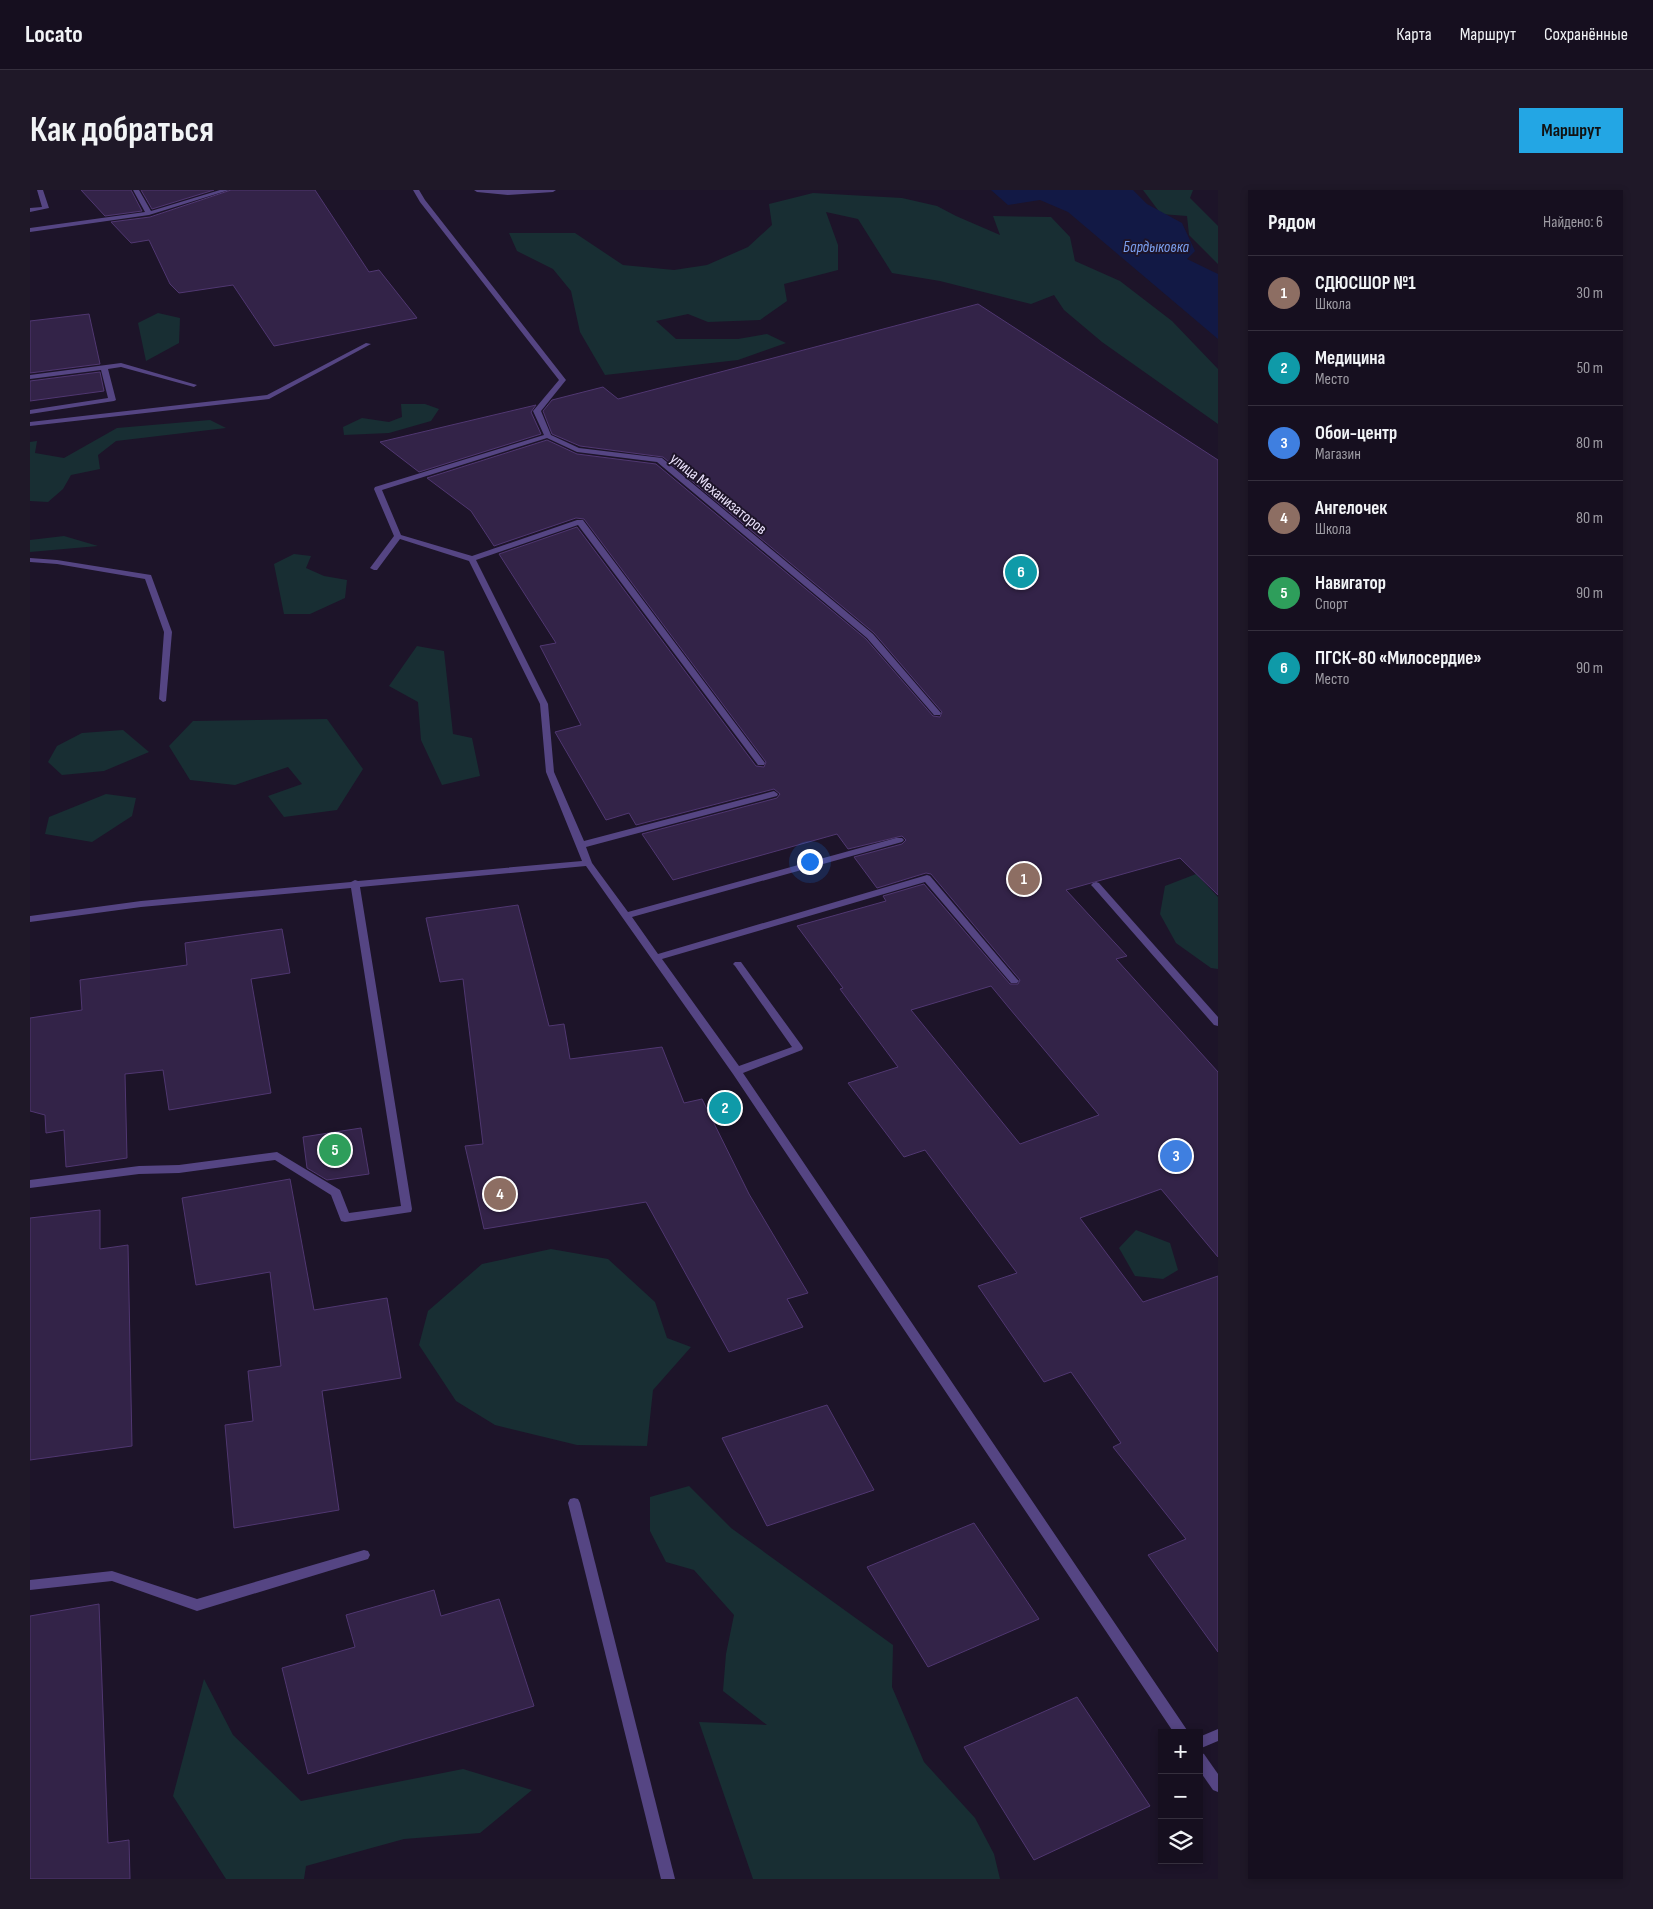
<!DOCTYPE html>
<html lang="ru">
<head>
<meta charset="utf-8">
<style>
	body { margin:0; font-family:"Sofia Sans Condensed",sans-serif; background:#1f1828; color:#f1f3f6 }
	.controls { position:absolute; right:15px; bottom:15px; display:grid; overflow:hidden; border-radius:0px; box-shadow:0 2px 8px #0003 }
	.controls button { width:45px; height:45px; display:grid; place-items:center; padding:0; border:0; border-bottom:1px solid #352f3d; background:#160f1f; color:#f1f3f6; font:25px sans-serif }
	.you { position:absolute; left:779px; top:671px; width:18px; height:18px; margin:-12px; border:4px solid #fff; border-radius:50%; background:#1a73e8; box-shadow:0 0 0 8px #1a73e833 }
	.badge { display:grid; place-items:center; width:32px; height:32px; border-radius:50%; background:#23a6e4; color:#fff; font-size:16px; font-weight:700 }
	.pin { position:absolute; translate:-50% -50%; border:2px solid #fff; box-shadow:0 1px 5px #0006 }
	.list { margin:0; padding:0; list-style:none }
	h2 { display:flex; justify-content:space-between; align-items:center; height:65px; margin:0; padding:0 20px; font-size:21px }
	h2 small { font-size:16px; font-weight:400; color:#9e9ca4 }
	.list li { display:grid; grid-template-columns:32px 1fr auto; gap:15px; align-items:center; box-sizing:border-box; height:75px; padding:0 20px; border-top:1px solid #352f3d }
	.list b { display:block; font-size:19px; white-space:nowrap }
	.list p { margin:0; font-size:16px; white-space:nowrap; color:#9e9ca4 }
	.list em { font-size:16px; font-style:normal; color:#9e9ca4 }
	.icon { flex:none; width:28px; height:28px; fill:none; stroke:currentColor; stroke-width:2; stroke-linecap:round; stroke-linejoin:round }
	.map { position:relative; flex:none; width:1188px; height:1689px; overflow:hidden; border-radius:0px }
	header { display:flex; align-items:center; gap:30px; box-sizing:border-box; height:70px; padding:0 25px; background:#160f1f; border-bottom:1px solid #352f3d }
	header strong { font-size:24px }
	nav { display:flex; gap:28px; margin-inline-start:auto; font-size:18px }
	.intro { display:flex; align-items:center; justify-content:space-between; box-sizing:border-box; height:120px; padding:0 30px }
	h1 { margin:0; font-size:35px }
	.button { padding:12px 22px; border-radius:0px; background:#23a6e4; color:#111; font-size:18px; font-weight:700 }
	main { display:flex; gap:30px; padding:0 30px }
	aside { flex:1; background:#160f1f; border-radius:0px; box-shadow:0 2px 8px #0003 }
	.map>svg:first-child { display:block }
</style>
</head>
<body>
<header>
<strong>Locato</strong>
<nav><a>Карта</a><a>Маршрут</a><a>Сохранённые</a></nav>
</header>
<div class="intro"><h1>Как добраться</h1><a class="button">Маршрут</a></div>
<main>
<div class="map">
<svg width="1188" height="1689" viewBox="0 0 1188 1689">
	<rect width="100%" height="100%" fill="#1d1429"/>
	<!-- green -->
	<g fill="#182e33">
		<path d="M 1113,0 L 1163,0 L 1160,8 L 1188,36 L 1188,74 L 1159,45 L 1157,26 L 1131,24 Z"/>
		<path d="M 783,3 L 872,8 L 907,16 L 926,26 L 970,45 L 963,26 L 1021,27 L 1040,47 L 1045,71 L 1090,91 L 1142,131 L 1188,179 L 1188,234 L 1072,152 L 1034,120 L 1024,105 L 1001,114 L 910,91 L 862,83 L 828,29 L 796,22 L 808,55 L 808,80 L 754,94 L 757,111 L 730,130 L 678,132 L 658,124 L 626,131 L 646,149 L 708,149 L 737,144 L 756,153 L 708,170 L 575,185 L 550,142 L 541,101 L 523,79 L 487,61 L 479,43 L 545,43 L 593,75 L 644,80 L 677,75 L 718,57 L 742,35 L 739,14 Z"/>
		<path d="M 128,123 L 150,128 L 149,153 L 116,171 L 108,133 Z"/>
		<path d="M 371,214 L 395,214 L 409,219 L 401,231 L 359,243 L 314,245 L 313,237 L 332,228 L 359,232 L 372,227 Z"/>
		<path d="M 180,230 L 196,238 L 86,251 L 68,265 L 70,279 L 41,285 L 33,299 L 18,312 L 0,311 L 0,252 L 7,251 L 5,263 L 34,268 L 87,238 Z"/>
		<path d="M 34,346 L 68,356 L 0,362 L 0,350 Z"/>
		<path d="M 264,364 L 281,366 L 276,378 L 294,386 L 317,390 L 315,408 L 280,424 L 254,424 L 244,374 Z"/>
		<path d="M 387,456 L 414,461 L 423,544 L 442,548 L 450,586 L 412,595 L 391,550 L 388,512 L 359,496 Z"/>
		<path d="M 297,529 L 333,579 L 307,620 L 254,627 L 238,606 L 272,594 L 258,577 L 205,595 L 160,590 L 139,556 L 163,531 Z"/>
		<path d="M 93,540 L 119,562 L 74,581 L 32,585 L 18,572 L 27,556 L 52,543 Z"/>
		<path d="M 76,604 L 106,608 L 102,626 L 62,652 L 15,644 L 19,627 Z"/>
		<path d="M 1166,684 L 1188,707 L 1188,779 L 1181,778 L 1146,753 L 1130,724 L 1135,696 Z"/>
		<path d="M 1106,1040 L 1140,1053 L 1148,1080 L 1133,1089 L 1105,1086 L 1089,1058 Z"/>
		<path d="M 521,1059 L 578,1069 L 625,1112 L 637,1148 L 661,1157 L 623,1200 L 617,1256 L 547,1255 L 465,1235 L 426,1211 L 389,1155 L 398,1121 L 452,1074 Z"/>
		<path d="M 659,1296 L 701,1338 L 863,1455 L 862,1497 L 894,1572 L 945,1628 L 964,1664 L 970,1689 L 723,1689 L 669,1532 L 737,1535 L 693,1501 L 696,1464 L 704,1425 L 664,1380 L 636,1372 L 620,1341 L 620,1307 Z"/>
		<path d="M 174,1489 L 203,1545 L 271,1611 L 433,1579 L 502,1600 L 450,1643 L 374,1649 L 276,1676 L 274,1689 L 196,1689 L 143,1606 Z"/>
	</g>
	<!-- water -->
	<path fill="#121945" d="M 961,0 L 1103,0 L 1117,14 L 1152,33 L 1165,61 L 1157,69 L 1188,84 L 1188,149 L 1038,22 L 1010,10 L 978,15 Z"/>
	<!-- building -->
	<g fill="#332348" stroke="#503771" fill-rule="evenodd">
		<path d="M 51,0 L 101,0 L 112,21 L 75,26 Z"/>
		<path d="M 111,0 L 184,0 L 122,19 Z"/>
		<path d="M 201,0 L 285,0 L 339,82 L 349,80 L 387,128 L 244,156 L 203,95 L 149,103 L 140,94 L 119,50 L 101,53 L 81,32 L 120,27 Z"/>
		<path d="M 948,114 L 1188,270 L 1188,705 L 1150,668 L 1036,700 L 1097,766 L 1086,769 L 1188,882 L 1188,1067 L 1131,999 L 1050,1028 L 1113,1112 L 1188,1086 L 1188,1462 L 1118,1365 L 1156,1349 L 1083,1257 L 1091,1253 L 1041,1182 L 1014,1192 L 948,1096 L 987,1083 L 895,960 L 874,967 L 818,893 L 868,877 L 810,799 L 813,798 L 767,736 L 856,711 L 853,706 L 894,694 L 980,794 L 988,794 L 990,790 L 901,684 L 896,683 L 847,698 L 824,667 L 872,654 L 876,650 L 872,646 L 818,659 L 807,644 L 643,690 L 612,644 L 747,608 L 750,604 L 744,599 L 606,635 L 599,623 L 576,630 L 525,542 L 551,535 L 510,456 L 526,453 L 469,364 L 547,337 L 726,576 L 734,577 L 736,572 L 554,329 L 546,328 L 464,356 L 441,321 L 397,288 L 517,250 L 547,264 L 626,274 L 836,449 L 903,526 L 910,527 L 912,522 L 844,443 L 633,267 L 550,256 L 522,244 L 513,221 L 522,210 L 573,197 L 588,209 ZM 961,796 L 980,819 L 1069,925 L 990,954 L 881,820 Z"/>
		<path d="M 59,124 L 70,174 L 0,183 L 0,131 Z"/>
		<path d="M 70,182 L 74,201 L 0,211 L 0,191 Z"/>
		<path d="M 506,215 L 501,222 L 511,244 L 389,282 L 350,252 Z"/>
		<path d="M 488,715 L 519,836 L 534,834 L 540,869 L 632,857 L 654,913 L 672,909 L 719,1004 L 778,1103 L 757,1109 L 773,1137 L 699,1162 L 616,1012 L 454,1039 L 435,956 L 453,954 L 433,789 L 410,792 L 396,728 Z"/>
		<path d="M 252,739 L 260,783 L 221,789 L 241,903 L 139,920 L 133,880 L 95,884 L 97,968 L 36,977 L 34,940 L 16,943 L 15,925 L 0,921 L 0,828 L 52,820 L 50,790 L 157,775 L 155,753 Z"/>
		<path d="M 331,938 L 339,984 L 297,990 L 277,978 L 273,947 Z"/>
		<path d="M 260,989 L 284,1120 L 357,1108 L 371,1188 L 292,1201 L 309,1320 L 204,1338 L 195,1235 L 223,1231 L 218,1181 L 251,1176 L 240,1082 L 166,1095 L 152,1008 Z"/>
		<path d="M 70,1020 L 70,1059 L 98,1055 L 102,1256 L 0,1270 L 0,1028 Z"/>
		<path d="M 797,1215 L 844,1300 L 737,1336 L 692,1248 Z"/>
		<path d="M 944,1333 L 1009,1429 L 898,1477 L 837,1377 Z"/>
		<path d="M 404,1400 L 411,1426 L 469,1409 L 504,1516 L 278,1584 L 252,1478 L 325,1457 L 316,1425 Z"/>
		<path d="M 69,1414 L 78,1653 L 99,1650 L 100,1689 L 0,1689 L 0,1426 Z"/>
		<path d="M 1047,1507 L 1120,1616 L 1004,1670 L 934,1557 Z"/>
	</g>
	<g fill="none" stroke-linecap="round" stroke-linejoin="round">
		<!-- lane -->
		<g fill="#554583" fill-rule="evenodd">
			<path d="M 7,0 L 13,0 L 19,18 L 0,22 L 0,18 L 12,17 Z"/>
			<path d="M 103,0 L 109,0 L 121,21 L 190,0 L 199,0 L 119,25 L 0,42 L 0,38 L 115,22 Z"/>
			<path d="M 383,0 L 389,0 L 395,10 L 536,190 L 511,221 L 521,245 L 549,258 L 632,268 L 843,444 L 911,523 L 910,525 L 904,525 L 837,448 L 627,272 L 547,262 L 517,248 L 352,300 L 371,345 L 442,366 L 547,330 L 553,330 L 735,573 L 734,575 L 728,575 L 548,335 L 446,370 L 518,514 L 524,582 L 554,651 L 744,601 L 748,604 L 747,606 L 556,657 L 562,673 L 598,722 L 866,648 L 872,648 L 874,650 L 872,652 L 602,727 L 628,764 L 897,685 L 900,686 L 987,789 L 989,791 L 987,793 L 981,793 L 895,692 L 632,769 L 709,876 L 762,857 L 705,776 L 703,774 L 705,772 L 711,772 L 772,856 L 773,858 L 772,860 L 713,883 L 1159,1543 L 1144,1543 L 703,884 L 556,676 L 330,697 L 382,1019 L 381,1022 L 315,1032 L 311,1031 L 301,1005 L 245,970 L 149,983 L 109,984 L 0,998 L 0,990 L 109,976 L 149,975 L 247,962 L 310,1000 L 319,1023 L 371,1016 L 321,698 L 111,717 L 0,732 L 0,726 L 111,711 L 321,692 L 325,690 L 328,691 L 552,671 L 516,582 L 510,514 L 439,371 L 370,349 L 347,380 L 344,380 L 340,378 L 364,346 L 344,299 L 345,297 L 514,245 L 503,221 L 529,190 L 390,12 Z"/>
			<path d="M 444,0 L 526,0 L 523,2 L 478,5 L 447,2 Z"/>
			<path d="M 336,153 L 341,154 L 239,209 L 0,236 L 0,232 L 237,205 Z"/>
			<path d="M 91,173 L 167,195 L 164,197 L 91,177 L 78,179 L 86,210 L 84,211 L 0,224 L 0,220 L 78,208 L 71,180 L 0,189 L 0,185 Z"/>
			<path d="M 0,368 L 27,370 L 121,385 L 142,442 L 136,511 L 133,512 L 129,509 L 134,442 L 115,389 L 27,374 L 0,372 Z"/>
			<path d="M 1066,692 L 1069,693 L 1188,827 L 1188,836 L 1184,835 L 1063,697 L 1061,695 L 1063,693 Z"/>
			<path d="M 544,1308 L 548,1309 L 550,1313 L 645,1689 L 631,1689 L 538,1313 L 540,1309 Z"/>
			<path d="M 334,1360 L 338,1361 L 340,1365 L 338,1369 L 167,1421 L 82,1391 L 0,1400 L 0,1390 L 82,1381 L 167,1409 Z"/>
			<path d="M 1188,1539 L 1188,1551 L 1169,1559 L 1169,1547 Z"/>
			<path d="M 1169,1562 L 1174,1564 L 1188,1584 L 1188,1602 L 1183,1600 L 1169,1580 Z"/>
		</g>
	</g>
	<g text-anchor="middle" stroke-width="4" stroke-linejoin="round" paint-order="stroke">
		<!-- far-water labels -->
		<g font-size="16" font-style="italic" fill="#7b9fef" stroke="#1d1429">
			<text x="1126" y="62">Бардыковка</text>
		</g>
		<!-- far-street labels -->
		<g font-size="16" fill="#eae1fb" stroke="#1d1429">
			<text transform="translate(689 303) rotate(39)" y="6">улица Механизаторов</text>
		</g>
	</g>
</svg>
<div class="controls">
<button>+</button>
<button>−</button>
<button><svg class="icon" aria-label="layers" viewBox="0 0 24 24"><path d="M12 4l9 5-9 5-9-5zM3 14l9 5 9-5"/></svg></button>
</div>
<div class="you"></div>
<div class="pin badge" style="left:994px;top:689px;background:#8d6e63">1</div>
<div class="pin badge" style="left:695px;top:918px;background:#0f9aa8">2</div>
<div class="pin badge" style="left:1146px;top:966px;background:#3f7fe0">3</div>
<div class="pin badge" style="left:470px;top:1004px;background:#8d6e63">4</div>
<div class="pin badge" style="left:305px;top:960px;background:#2e9e5b">5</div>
<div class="pin badge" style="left:991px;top:382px;background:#0f9aa8">6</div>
</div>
<aside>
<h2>Рядом<small>Найдено: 6</small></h2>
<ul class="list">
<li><span class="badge" style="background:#8d6e63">1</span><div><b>СДЮСШОР №1</b><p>Школа</p></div><em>30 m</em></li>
<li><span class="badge" style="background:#0f9aa8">2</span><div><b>Медицина</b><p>Место</p></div><em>50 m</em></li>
<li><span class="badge" style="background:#3f7fe0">3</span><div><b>Обои-центр</b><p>Магазин</p></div><em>80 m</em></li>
<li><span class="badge" style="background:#8d6e63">4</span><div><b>Ангелочек</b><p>Школа</p></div><em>80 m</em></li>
<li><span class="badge" style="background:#2e9e5b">5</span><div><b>Навигатор</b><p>Спорт</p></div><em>90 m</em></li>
<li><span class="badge" style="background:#0f9aa8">6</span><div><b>ПГСК-80 «Милосердие»</b><p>Место</p></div><em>90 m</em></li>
</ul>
</aside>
</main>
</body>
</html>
